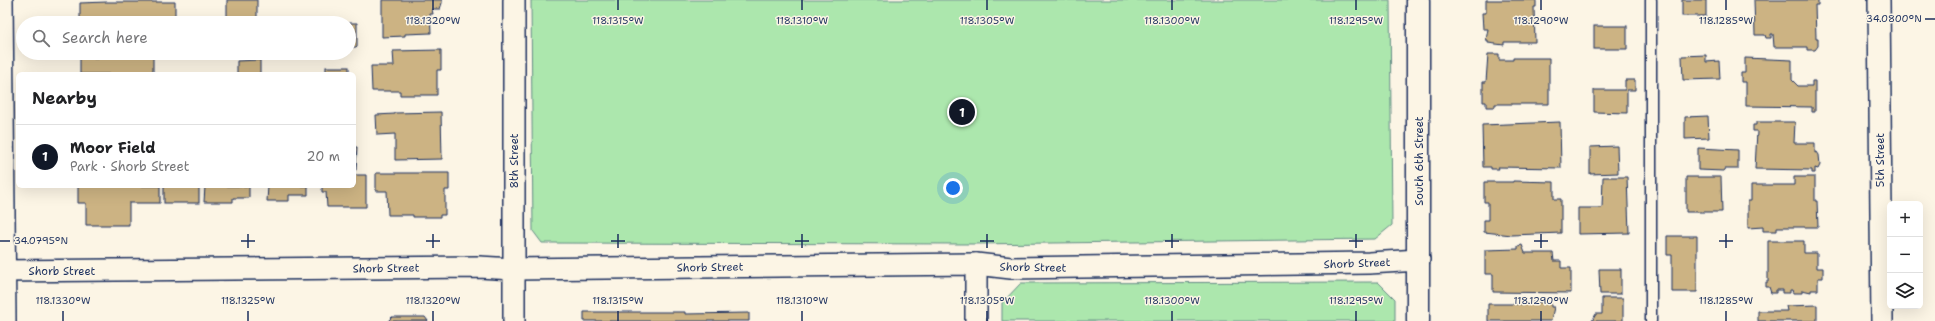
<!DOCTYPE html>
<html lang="en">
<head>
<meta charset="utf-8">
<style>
	body { margin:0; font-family:"Shantell Sans",sans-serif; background:#f6f6f6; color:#202124 }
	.controls { position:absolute; right:12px; bottom:12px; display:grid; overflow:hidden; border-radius:6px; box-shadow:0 4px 16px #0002 }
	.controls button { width:36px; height:36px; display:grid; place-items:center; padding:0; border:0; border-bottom:1px solid #e0e0e0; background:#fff; color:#202124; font:20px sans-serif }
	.you { position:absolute; left:953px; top:188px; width:14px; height:14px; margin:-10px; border:3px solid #fff; border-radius:50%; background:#1a73e8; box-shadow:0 0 0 6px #1a73e833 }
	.badge { display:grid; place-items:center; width:26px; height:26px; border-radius:50%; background:#111827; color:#fff; font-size:13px; font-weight:700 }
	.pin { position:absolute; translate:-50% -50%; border:2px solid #fff; box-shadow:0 1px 4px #0006 }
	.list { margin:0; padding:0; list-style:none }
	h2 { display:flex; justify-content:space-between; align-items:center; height:52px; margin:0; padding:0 16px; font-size:17px }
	h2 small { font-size:13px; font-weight:400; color:#757577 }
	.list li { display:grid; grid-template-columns:26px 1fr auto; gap:12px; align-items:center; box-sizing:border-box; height:64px; padding:0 16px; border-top:1px solid #e0e0e0 }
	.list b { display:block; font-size:15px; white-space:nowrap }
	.list p { margin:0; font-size:13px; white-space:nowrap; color:#757577 }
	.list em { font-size:13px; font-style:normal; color:#757577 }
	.icon { flex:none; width:22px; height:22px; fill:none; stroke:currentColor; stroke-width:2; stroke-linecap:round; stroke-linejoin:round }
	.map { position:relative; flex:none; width:1935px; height:321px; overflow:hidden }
	.search { position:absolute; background:#fff; box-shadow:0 4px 16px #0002; left:16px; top:16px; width:340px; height:44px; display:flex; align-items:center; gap:10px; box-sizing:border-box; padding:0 14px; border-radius:22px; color:#757577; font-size:15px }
	.panel { position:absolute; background:#fff; box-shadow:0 4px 16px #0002; left:16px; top:72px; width:340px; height:116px; border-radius:6px }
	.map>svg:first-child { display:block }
</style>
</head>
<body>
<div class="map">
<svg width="1935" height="321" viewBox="0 0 1935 321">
	<rect width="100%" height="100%" fill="#fcf5e5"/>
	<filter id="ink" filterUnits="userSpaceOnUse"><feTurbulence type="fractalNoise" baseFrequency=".025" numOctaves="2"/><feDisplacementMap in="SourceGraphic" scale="8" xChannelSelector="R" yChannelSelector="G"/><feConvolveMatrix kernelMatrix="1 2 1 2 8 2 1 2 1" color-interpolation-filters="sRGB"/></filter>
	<g filter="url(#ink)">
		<!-- green -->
		<g fill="#ace7ad" stroke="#648b86">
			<path d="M 531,0 L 1390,0 L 1392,225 L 1375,239 L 973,244 L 542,243 L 533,231 Z"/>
			<path d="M 1378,282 L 1395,299 L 1395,321 L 1002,321 L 1002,303 L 1021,283 Z"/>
		</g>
		<!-- building -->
		<g fill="#ccb383" stroke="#1b2f5e">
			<rect x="227" y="0" width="30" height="18"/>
			<path d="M 382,0 L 442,0 L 442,3 L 440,9 L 432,9 L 433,14 L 430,14 L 431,33 L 405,34 L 405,36 L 382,37 Z"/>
			<path d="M 1486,0 L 1536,0 L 1536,7 L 1534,7 L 1535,42 L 1504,42 L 1504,45 L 1488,43 L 1488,40 L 1486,40 L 1488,29 L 1483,29 L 1482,13 L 1486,13 Z"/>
			<rect x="1682" y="0" width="24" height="16"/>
			<path d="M 1754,0 L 1818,0 L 1818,5 L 1815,5 L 1816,38 L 1818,38 L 1818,46 L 1815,50 L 1807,50 L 1807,47 L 1774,47 L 1773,34 L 1771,34 L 1771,38 L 1766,38 L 1765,35 L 1755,35 Z"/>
			<path d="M 107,2 L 175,2 L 175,23 L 80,23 L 80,3 Z"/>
			<path d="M 349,23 L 357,23 L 357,46 L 356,47 L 349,47 Z"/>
			<rect x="1594" y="26" width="33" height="23"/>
			<path d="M 441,50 L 441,70 L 437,70 L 437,95 L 400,95 L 400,91 L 372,91 L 371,66 L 394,66 L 393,51 Z"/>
			<path d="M 80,53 L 82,53 L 82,58 L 97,58 L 97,54 L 153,54 L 153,74 L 80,74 Z"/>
			<path d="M 1488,54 L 1499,54 L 1499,60 L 1513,60 L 1513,58 L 1549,58 L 1549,104 L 1495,104 L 1495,107 L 1486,107 L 1486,102 L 1483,102 L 1483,82 L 1486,82 Z"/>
			<path d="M 1706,55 L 1706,62 L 1719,61 L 1720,79 L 1683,80 L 1682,56 Z"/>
			<path d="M 1745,58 L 1792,60 L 1792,80 L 1798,86 L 1812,86 L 1812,81 L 1815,81 L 1815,112 L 1812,112 L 1812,107 L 1746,106 L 1746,82 L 1741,82 L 1741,73 L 1745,73 Z"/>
			<path d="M 260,60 L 260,74 L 237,74 L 237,61 Z"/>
			<rect x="326" y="67" width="23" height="7"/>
			<path d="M 1625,80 L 1635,80 L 1635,90 L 1627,90 L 1627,113 L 1594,112 L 1594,90 L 1625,90 Z"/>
			<path d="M 441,112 L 442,159 L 395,160 L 395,134 L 377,135 L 376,115 L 395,114 L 395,113 Z"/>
			<path d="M 1708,116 L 1709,138 L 1685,139 L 1685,117 Z"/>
			<path d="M 1560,122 L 1561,168 L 1498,167 L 1499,169 L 1491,169 L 1491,167 L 1483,167 L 1482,125 Z"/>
			<path d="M 1756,122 L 1795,122 L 1794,143 L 1815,143 L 1815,153 L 1817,152 L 1819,155 L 1820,165 L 1818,169 L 1815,168 L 1815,173 L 1812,173 L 1812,170 L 1755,169 L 1757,131 L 1753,131 L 1753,125 L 1756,125 Z"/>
			<path d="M 1617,146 L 1618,173 L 1590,174 L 1590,147 Z"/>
			<path d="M 354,147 L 357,147 L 356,170 L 354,170 Z"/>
			<path d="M 1698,148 L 1738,150 L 1738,169 L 1724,169 L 1724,171 L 1698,170 Z"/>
			<path d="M 376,173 L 449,173 L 449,190 L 445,190 L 445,215 L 440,215 L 440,217 L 413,217 L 413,215 L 388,215 L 387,191 L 376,191 Z"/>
			<path d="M 354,175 L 366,175 L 366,207 L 327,207 L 326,192 L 322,192 L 322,186 L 354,186 Z"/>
			<path d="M 1603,177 L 1627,177 L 1629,233 L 1578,234 L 1578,208 L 1602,208 Z"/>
			<path d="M 1686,177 L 1721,177 L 1722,212 L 1686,212 Z"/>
			<path d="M 1794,177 L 1815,177 L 1815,201 L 1817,201 L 1818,227 L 1777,227 L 1777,231 L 1763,231 L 1763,227 L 1748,228 L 1748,201 L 1751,201 L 1751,185 L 1794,185 Z"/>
			<path d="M 1513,181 L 1554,182 L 1554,199 L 1561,199 L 1561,233 L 1512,235 L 1484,232 L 1484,220 L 1488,220 L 1488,202 L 1484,202 L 1484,182 L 1513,182 Z"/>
			<path d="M 78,186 L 160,186 L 160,203 L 129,203 L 129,225 L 86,225 L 86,203 L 78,203 Z"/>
			<rect x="164" y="186" width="35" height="17"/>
			<path d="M 205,186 L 249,186 L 249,198 L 233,198 L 233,202 L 204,202 Z"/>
			<path d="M 268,186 L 308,186 L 308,195 L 289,195 L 289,201 L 267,201 Z"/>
			<path d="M 1667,236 L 1697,236 L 1697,292 L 1672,292 L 1672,255 L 1667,255 Z"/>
			<path d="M 1768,241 L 1804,241 L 1804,253 L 1817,253 L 1817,268 L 1823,268 L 1823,278 L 1818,278 L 1818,290 L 1811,290 L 1811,292 L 1802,290 L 1802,293 L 1793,293 L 1792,290 L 1790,290 L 1790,293 L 1782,293 L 1782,290 L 1776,290 L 1776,293 L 1771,293 L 1769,287 L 1766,287 L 1766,282 L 1768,282 Z"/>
			<path d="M 1522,245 L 1525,253 L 1553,253 L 1554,261 L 1561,261 L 1561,268 L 1571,268 L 1571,293 L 1493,292 L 1493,274 L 1485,274 L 1485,250 L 1518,249 L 1518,246 Z"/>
			<path d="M 1599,269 L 1621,269 L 1621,294 L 1600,294 Z"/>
			<path d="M 1602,298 L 1623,298 L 1623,321 L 1592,321 L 1596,314 L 1602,314 Z"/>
			<path d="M 1532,302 L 1551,303 L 1551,307 L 1554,307 L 1551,321 L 1488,321 L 1488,304 L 1532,304 Z"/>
			<path d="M 1817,305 L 1817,321 L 1758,321 L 1758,311 L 1787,311 L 1786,306 Z"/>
			<path d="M 584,312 L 685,312 L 685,314 L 749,313 L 749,321 L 584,321 Z"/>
			<path d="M 392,317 L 425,317 L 428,321 L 388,321 Z"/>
		</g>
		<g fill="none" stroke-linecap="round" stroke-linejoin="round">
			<!-- lane casing -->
			<g stroke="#1b2f5e" stroke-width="13">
				<path id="lane" d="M 1651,0 L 1651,321"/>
			</g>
			<!-- street casing -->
			<g stroke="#1b2f5e" stroke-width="24">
				<g id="street">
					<path d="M 2,0 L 5,321"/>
					<path d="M 514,0 L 514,321"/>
					<path d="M 1879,0 L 1882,321"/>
					<path d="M 0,271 L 479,267 L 513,269 L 976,264 L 1011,268 L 1369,263 L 1419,260"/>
					<path d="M 976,321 L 976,264"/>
				</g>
			</g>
			<!-- secondary casing -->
			<g stroke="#1b2f5e" stroke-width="25">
				<path id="secondary" d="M 1418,321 L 1418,0"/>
			</g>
			<!-- lane -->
			<use href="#lane" stroke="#fcf5e5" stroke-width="10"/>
			<!-- street -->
			<use href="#street" stroke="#fcf5e5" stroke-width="21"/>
			<!-- secondary -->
			<use href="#secondary" stroke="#fcf5e5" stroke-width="22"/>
		</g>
	</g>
	<!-- ticks -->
	<path fill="none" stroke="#1b2f5e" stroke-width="1.5" d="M 433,0 L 433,10M 618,0 L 618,10M 802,0 L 802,10M 987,0 L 987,10M 1172,0 L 1172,10M 1356,0 L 1356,10M 1541,0 L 1541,10M 1726,0 L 1726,10M 1925,19 L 1935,19M 248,234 L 248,248M 433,234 L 433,248M 618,234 L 618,248M 802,234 L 802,248M 987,234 L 987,248M 1172,234 L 1172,248M 1356,234 L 1356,248M 1541,234 L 1541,248M 1726,234 L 1726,248M 0,241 L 10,241M 241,241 L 255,241M 426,241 L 440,241M 611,241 L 625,241M 795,241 L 809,241M 980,241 L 994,241M 1165,241 L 1179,241M 1349,241 L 1363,241M 1534,241 L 1548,241M 1719,241 L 1733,241M 63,311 L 63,321M 248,311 L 248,321M 433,311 L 433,321M 618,311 L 618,321M 802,311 L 802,321M 987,311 L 987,321M 1172,311 L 1172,321M 1356,311 L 1356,321M 1541,311 L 1541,321M 1726,311 L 1726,321"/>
	<g text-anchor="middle" stroke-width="3" stroke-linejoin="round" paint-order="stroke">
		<!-- street labels -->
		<g font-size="11" fill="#1b2f5e" stroke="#fcf5e5">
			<text transform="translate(1880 160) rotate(-90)" y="4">5th Street</text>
			<text transform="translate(514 161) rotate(-90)" y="4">8th Street</text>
			<text transform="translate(1419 161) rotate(-90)" y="4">South 6th Street</text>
			<text transform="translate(1357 263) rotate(-2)" y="4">Shorb Street</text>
			<text transform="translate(710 267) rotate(-1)" y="4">Shorb Street</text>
			<text transform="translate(1033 267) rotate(1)" y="4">Shorb Street</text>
			<text transform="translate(386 268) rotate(-1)" y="4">Shorb Street</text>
			<text x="62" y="275">Shorb Street</text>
		</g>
	</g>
	<g font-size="10" text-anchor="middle" fill="#1b2f5e" stroke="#fcf5e5" stroke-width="3" stroke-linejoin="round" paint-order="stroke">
		<text x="1894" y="22">34.0800°N</text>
		<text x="433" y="24">118.1320°W</text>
		<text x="618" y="24">118.1315°W</text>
		<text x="802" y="24">118.1310°W</text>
		<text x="987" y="24">118.1305°W</text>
		<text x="1172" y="24">118.1300°W</text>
		<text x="1356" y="24">118.1295°W</text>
		<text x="1541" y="24">118.1290°W</text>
		<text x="1726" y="24">118.1285°W</text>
		<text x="41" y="244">34.0795°N</text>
		<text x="63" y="304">118.1330°W</text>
		<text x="248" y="304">118.1325°W</text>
		<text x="433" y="304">118.1320°W</text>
		<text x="618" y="304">118.1315°W</text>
		<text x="802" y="304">118.1310°W</text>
		<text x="987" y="304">118.1305°W</text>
		<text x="1172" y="304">118.1300°W</text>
		<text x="1356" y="304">118.1295°W</text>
		<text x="1541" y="304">118.1290°W</text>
		<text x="1726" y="304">118.1285°W</text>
	</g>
</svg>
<div class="controls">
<button>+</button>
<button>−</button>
<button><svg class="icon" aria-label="layers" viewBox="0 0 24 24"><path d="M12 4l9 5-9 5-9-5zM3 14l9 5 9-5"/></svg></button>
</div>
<div class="you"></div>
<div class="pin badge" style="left:962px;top:112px">1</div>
<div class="search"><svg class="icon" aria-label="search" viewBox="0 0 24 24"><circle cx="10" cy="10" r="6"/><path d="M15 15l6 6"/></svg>Search here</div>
<section class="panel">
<h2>Nearby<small></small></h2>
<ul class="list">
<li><span class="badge">1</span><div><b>Moor Field</b><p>Park · Shorb Street</p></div><em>20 m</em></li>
</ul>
</section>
</div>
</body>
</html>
